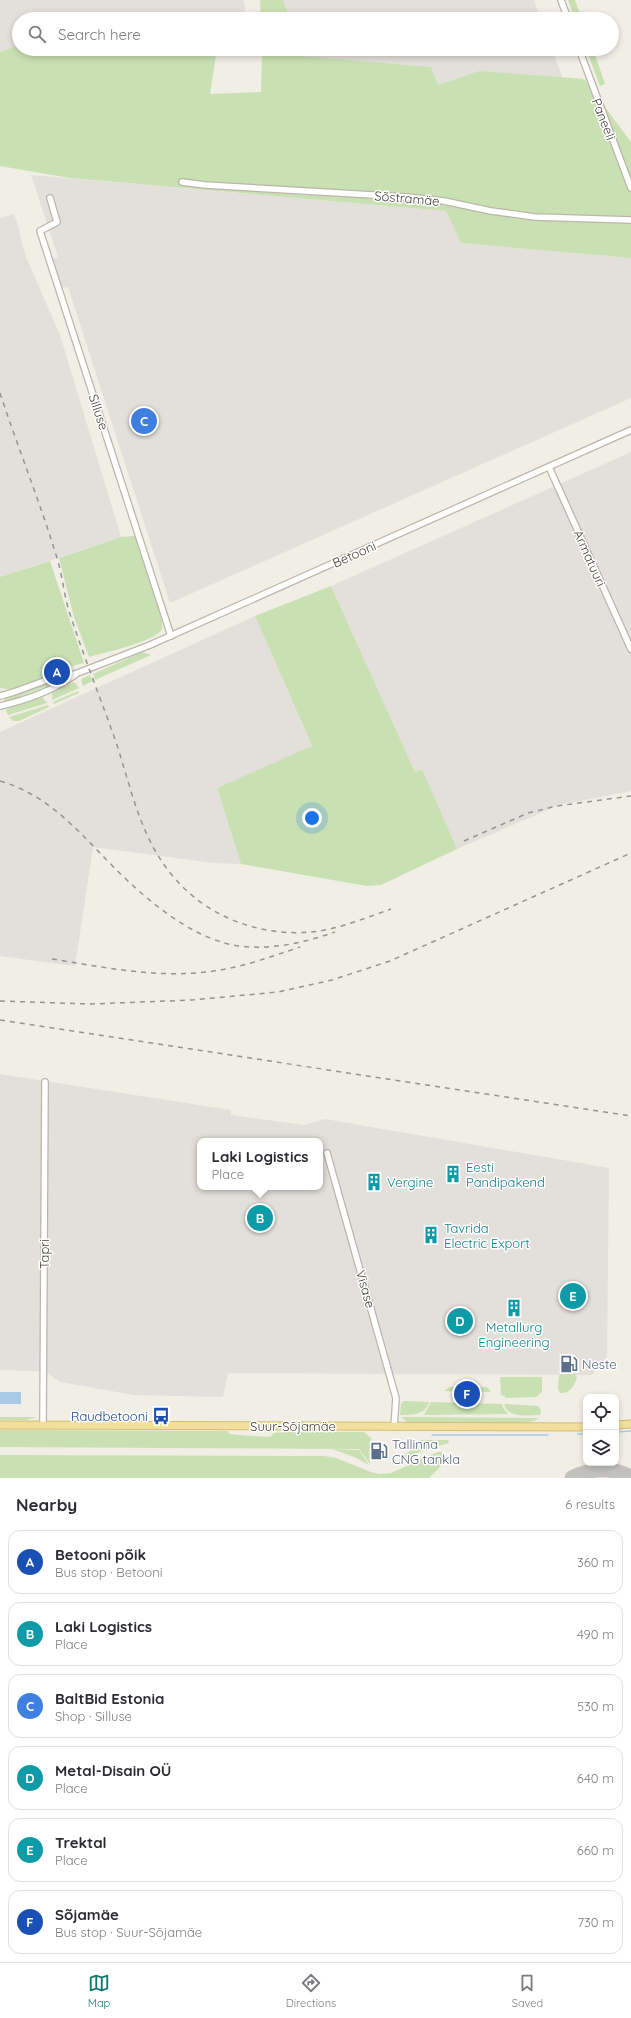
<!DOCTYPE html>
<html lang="en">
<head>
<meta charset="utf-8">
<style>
	body { margin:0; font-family:Quicksand,sans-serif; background:#f2f2f3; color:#2b2b33 }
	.controls { position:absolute; right:12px; bottom:12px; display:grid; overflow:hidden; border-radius:8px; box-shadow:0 2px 6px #0003 }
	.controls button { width:36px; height:36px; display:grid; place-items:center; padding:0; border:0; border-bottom:1px solid #e1e1e2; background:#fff; color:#2b2b33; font:20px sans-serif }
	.you { position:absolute; left:312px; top:818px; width:14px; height:14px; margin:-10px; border:3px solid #fff; border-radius:50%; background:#1a73e8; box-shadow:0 0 0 6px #1a73e833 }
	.badge { display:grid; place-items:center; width:26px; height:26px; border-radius:50%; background:#0f766e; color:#fff; font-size:13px; font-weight:700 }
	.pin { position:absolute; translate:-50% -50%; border:2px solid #fff; box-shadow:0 1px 4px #0006 }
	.popup { position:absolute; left:197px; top:1138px; width:126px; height:52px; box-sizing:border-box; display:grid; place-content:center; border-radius:8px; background:#fff; filter:drop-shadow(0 1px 3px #0005); font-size:13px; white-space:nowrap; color:#7c7c81 }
	.popup b { font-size:15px; color:#2b2b33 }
	.popup::after { content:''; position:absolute; left:50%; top:100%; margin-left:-8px; border:8px solid transparent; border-top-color:#fff }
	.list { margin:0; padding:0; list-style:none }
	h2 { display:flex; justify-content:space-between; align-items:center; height:52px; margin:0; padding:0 16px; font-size:17px }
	h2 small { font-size:13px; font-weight:400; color:#7c7c81 }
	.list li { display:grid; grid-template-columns:26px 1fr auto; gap:12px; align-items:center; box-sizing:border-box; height:64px; margin:0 8px 8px; padding:0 8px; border:1px solid #e1e1e2; border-radius:12px }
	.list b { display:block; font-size:15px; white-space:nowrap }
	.list p { margin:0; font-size:13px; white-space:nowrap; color:#7c7c81 }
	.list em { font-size:13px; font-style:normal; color:#7c7c81 }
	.icon { flex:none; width:22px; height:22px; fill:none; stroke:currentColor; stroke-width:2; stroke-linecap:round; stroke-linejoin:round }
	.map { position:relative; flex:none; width:631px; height:1478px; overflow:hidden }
	.search { position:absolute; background:#fff; box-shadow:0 2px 6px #0003; left:12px; right:12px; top:12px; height:44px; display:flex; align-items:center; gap:10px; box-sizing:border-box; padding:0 14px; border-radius:22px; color:#7c7c81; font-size:15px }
	.sheet { height:484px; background:#fff }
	nav { display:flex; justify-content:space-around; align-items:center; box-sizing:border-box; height:56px; border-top:1px solid #e1e1e2; background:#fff; font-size:11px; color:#7c7c81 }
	nav a { display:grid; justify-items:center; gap:2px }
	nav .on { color:#0f766e }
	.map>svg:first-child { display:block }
</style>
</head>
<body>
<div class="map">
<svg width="631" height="1478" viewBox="0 0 631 1478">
	<rect width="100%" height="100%" fill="#f1eee6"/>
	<!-- industrial -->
	<g fill="#e3dfda" fill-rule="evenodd">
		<path d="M 0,0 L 243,0 L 245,6 L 245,19 L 124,19 L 115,13 L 96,19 L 19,19 L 19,45 L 0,52 Z"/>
		<path d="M 283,0 L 534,0 L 541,19 L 290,19 Z"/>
		<path d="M 300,49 L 552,49 L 563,79 L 479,71 L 438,85 L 431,67 L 302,56 Z"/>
		<path d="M 31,175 L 446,211 L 461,243 L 631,258 L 631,398 L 170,603 L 68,287 L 62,288 L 53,259 L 58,257 Z"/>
		<path d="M 14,214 L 26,257 L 60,335 L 121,537 L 0,577 L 0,218 Z"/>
		<path d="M 631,452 L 631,791 L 559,805 L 457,849 L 422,770 L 415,772 L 331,586 Z"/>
		<path d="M 255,616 L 312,747 L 217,788 L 241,864 L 214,863 L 93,847 L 75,966 L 0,956 L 0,732 Z"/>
		<path d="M 0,1074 L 231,1110 L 231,1115 L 304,1125 L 325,1119 L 609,1168 L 607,1357 L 592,1375 L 228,1373 L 223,1397 L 134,1395 L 60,1382 L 49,1374 L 37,1371 L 0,1370 ZM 200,1141 L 320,1141 L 320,1187 L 200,1187 Z"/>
	</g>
	<!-- green -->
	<g fill="#c9e0b3">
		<path d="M 262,0 L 283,0 L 290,19 L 261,19 L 260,1 Z"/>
		<path d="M 568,0 L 575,0 L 582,19 L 575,19 Z"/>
		<path d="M 115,13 L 124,19 L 96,19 Z"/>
		<path d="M 19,45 L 19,49 L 217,49 L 210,94 L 261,92 L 262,49 L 300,49 L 302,56 L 431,67 L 438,85 L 479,71 L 584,79 L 631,142 L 631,258 L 461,243 L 446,211 L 70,178 L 0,166 L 0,52 Z"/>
		<path d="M 586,49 L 593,49 L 605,84 L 600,86 Z"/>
		<path d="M 135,536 L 162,621 L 162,630 C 148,644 109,651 89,657 L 74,617 L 59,558 L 121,537 Z"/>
		<path d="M 50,561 L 84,663 L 53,671 L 52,674 L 11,690 L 0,688 L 0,577 Z"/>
		<path d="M 331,586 L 415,772 L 422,769 L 457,849 L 381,885 L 367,886 L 241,864 L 217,788 L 312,746 L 255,616 Z"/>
		<path d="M 142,652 L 151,655 L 95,680 L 93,674 Z"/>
		<path d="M 90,675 L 93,681 L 83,686 L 81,679 Z"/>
		<path d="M 56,679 L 59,680 L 58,682 L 8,701 L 4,701 L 5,698 Z"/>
		<path d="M 74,682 L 79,688 L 52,700 L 52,693 Z"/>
		<path d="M 78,691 L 79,693 L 54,704 L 53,702 Z"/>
		<path d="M 42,697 L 47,703 L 8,715 L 6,711 L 8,708 Z"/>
		<path d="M 48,705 L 49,707 L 19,721 L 13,721 L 9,717 Z"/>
		<path d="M 562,1372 L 574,1373 L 577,1377 C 575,1385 570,1394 560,1393 L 558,1389 L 559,1376 Z"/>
		<path d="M 500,1377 L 542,1377 L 542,1392 L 536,1397 L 505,1398 L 505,1396 L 501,1395 Z"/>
		<path d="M 449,1387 L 487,1387 L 491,1392 L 444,1391 Z"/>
		<path d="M 404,1401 L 405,1401 L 429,1402 C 426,1415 411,1415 400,1415 L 401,1404 Z"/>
		<path d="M 431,1402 L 502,1404 L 503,1408 L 508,1414 L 424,1415 Z"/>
		<path d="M 504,1404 L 538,1406 L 541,1410 L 540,1415 C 529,1415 508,1419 504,1404 Z"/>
		<path d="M 0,1417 L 36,1417 L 27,1420 L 0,1420 Z"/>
		<path d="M 401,1417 L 539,1418 L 534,1421 L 523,1423 L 407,1422 Z"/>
		<path d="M 0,1430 L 228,1431 L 229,1434 L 267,1437 L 272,1436 L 273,1433 L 286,1432 L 364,1432 L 371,1438 L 370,1464 L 359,1449 L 0,1447 Z"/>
		<path d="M 421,1440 L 448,1440 L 449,1443 L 419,1452 L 399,1464 L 398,1462 Z"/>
		<path d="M 332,1449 L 359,1450 L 369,1465 L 354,1457 Z"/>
		<path d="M 438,1452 L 442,1452 L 443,1464 L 429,1478 L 0,1478 L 0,1455 L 324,1456 L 336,1458 L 371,1472 L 379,1474 L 391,1473 Z"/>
	</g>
	<!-- parking -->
	<path fill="#e2e0dd" d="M 16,219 L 21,237 L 17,239 L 12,220 Z"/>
	<!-- water -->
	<rect fill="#a8cae7" x="0" y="1392" width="21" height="12"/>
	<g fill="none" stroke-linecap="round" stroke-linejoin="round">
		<!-- stream -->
		<g stroke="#a8cae7" stroke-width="1.5">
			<path d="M 616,1432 L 631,1431"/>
			<path d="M 578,1434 L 586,1434"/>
			<path d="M 432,1435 L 548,1435"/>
		</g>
		<!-- taxiway -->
		<path stroke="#c2c1bd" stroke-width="15" d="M 572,1478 C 591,1468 612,1467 631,1477"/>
		<!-- minor casing -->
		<g stroke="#bbb6a9" stroke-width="8">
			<g id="minor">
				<path d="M 561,0 L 568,19"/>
				<path d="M 579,49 L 631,188"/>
				<path d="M 182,182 L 205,185 L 407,197 L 444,201 L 491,211 L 535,217 L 631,220"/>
				<path d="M 50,198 L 57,222 L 40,231 L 171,636"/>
				<path d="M 549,467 L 631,649"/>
				<path d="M 0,696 L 14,692 L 58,676 L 75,674 L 150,645 L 631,430"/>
				<path d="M 0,706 C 27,700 52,691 75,675"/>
				<path d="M 327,1153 L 396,1398 L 394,1427"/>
				<path d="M 43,1425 L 45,1082"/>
			</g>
		</g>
		<!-- major casing -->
		<g stroke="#d5bc6f" stroke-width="9">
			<g id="major">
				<path d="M 0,1425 L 586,1427"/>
				<path d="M 616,1425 L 631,1424"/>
			</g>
		</g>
		<!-- minor -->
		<use href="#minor" stroke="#fff" stroke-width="5.5"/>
		<!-- major -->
		<use href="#major" stroke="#f2de9d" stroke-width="7"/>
		<!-- rail -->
		<g stroke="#949494" stroke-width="1.5" stroke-dasharray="5 5" stroke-linecap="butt">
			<path d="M 0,393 C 18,448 40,502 57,558 C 63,577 64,598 71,617 C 85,660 102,702 117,745 C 134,798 143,850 186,890 C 221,923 272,938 319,931 C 344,927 368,917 391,909"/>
			<path d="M 0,781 C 42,793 70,822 100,853 C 134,889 187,939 239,946 C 272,950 303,943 335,932"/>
			<path d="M 464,841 L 528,813 L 557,806 L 631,796"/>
			<path d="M 52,959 C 103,967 154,978 206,972 C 238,969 270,957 300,947"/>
			<path d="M 0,1001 L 91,1004 L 192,1000 L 278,992 L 332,980 L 390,961 L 631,853"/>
			<path d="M 0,1020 L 631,1116"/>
		</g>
	</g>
	<!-- icons -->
	<defs>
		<g id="building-bare" transform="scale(1.38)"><path d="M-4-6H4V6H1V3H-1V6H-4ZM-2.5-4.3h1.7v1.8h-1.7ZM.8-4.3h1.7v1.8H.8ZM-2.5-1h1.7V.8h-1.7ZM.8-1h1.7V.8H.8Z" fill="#0f9aa8" stroke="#fff" stroke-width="2.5" paint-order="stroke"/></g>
		<g id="fuel-bare" transform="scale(1.38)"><path d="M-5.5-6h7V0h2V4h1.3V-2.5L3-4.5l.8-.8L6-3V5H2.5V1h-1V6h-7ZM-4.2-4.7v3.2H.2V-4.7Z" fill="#5c6f8a" stroke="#fff" stroke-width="2.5" paint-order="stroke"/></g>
		<g id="bus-bare" transform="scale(1.38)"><path d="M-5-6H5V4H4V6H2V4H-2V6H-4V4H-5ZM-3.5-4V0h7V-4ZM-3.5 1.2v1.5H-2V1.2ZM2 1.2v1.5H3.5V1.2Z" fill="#1a4fb4" stroke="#fff" stroke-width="2.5" paint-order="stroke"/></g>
	</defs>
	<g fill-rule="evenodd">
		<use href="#building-bare" x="453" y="1174"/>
		<use href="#building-bare" x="374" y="1182"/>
		<use href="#building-bare" x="431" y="1235"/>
		<use href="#building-bare" x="514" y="1308"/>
		<use href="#fuel-bare" x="569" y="1364"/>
		<use href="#bus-bare" x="161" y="1416"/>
		<use href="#fuel-bare" x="379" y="1451"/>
	</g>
	<g text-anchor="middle" stroke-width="3" stroke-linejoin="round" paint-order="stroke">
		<!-- street labels -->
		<g font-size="13" fill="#423e36" stroke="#fff">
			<text transform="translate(604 119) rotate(69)" y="5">Paneeli</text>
			<text transform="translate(407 198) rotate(5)" y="5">Sõstramäe</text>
			<text transform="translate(99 412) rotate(72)" y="5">Silluse</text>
			<text transform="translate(354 554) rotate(-24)" y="5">Betooni</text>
			<text transform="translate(590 558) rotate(66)" y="5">Armatuuri</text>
			<text transform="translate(44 1254) rotate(-90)" y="5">Tapri</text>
			<text transform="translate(366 1289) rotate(74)" y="5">Visase</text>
			<text x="293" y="1431">Suur-Sõjamäe</text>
		</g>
		<!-- culture labels -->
		<g font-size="13" fill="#0d838f" stroke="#fff" text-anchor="start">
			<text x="466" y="1172">Eesti<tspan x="466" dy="15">Pandipakend</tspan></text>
			<text x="387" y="1187">Vergine</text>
			<text x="444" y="1233">Tavrida<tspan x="444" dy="15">Electric Export</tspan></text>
			<text x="514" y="1332" text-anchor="middle">Metallurg<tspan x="514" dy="15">Engineering</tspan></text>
		</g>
		<!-- service labels -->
		<g font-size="13" fill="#4e5e75" stroke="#fff" text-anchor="start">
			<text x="582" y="1369">Neste</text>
			<text x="392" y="1449">Tallinna<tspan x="392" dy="15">CNG tankla</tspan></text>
		</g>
		<!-- transit labels -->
		<g font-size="13" fill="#164399" stroke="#fff" text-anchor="end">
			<text x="148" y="1421">Raudbetooni</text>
		</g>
	</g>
</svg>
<div class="controls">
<button><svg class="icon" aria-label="locate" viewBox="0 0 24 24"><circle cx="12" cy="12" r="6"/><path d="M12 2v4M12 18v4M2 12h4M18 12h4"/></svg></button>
<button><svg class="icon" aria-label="layers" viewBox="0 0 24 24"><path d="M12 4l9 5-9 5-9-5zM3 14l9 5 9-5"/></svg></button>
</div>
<div class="you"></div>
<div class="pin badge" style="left:57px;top:672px;background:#1a4fb4">A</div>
<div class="pin badge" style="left:260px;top:1218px;background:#0f9aa8">B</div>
<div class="popup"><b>Laki Logistics</b>Place</div>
<div class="pin badge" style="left:144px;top:421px;background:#3f7fe0">C</div>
<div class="pin badge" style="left:460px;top:1321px;background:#0f9aa8">D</div>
<div class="pin badge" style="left:573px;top:1296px;background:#0f9aa8">E</div>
<div class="pin badge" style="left:467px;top:1394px;background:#1a4fb4">F</div>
<div class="search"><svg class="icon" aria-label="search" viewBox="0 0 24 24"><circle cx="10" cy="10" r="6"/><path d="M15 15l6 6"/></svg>Search here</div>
</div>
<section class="sheet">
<h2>Nearby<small>6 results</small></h2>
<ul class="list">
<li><span class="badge" style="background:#1a4fb4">A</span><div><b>Betooni põik</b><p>Bus stop · Betooni</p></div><em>360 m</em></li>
<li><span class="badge" style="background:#0f9aa8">B</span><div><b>Laki Logistics</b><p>Place</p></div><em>490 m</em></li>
<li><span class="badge" style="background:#3f7fe0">C</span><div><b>BaltBid Estonia</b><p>Shop · Silluse</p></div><em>530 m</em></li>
<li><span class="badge" style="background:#0f9aa8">D</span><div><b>Metal-Disain OÜ</b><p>Place</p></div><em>640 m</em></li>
<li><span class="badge" style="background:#0f9aa8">E</span><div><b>Trektal</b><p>Place</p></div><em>660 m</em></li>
<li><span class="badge" style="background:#1a4fb4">F</span><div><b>Sõjamäe</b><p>Bus stop · Suur-Sõjamäe</p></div><em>730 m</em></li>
</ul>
</section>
<nav>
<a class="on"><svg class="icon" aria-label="map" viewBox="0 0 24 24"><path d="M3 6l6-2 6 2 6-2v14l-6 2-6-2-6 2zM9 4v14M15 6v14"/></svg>Map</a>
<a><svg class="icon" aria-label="directions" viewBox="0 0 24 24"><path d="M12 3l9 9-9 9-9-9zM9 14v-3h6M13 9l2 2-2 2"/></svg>Directions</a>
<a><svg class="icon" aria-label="saved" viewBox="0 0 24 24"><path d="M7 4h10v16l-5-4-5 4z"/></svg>Saved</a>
</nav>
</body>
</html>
